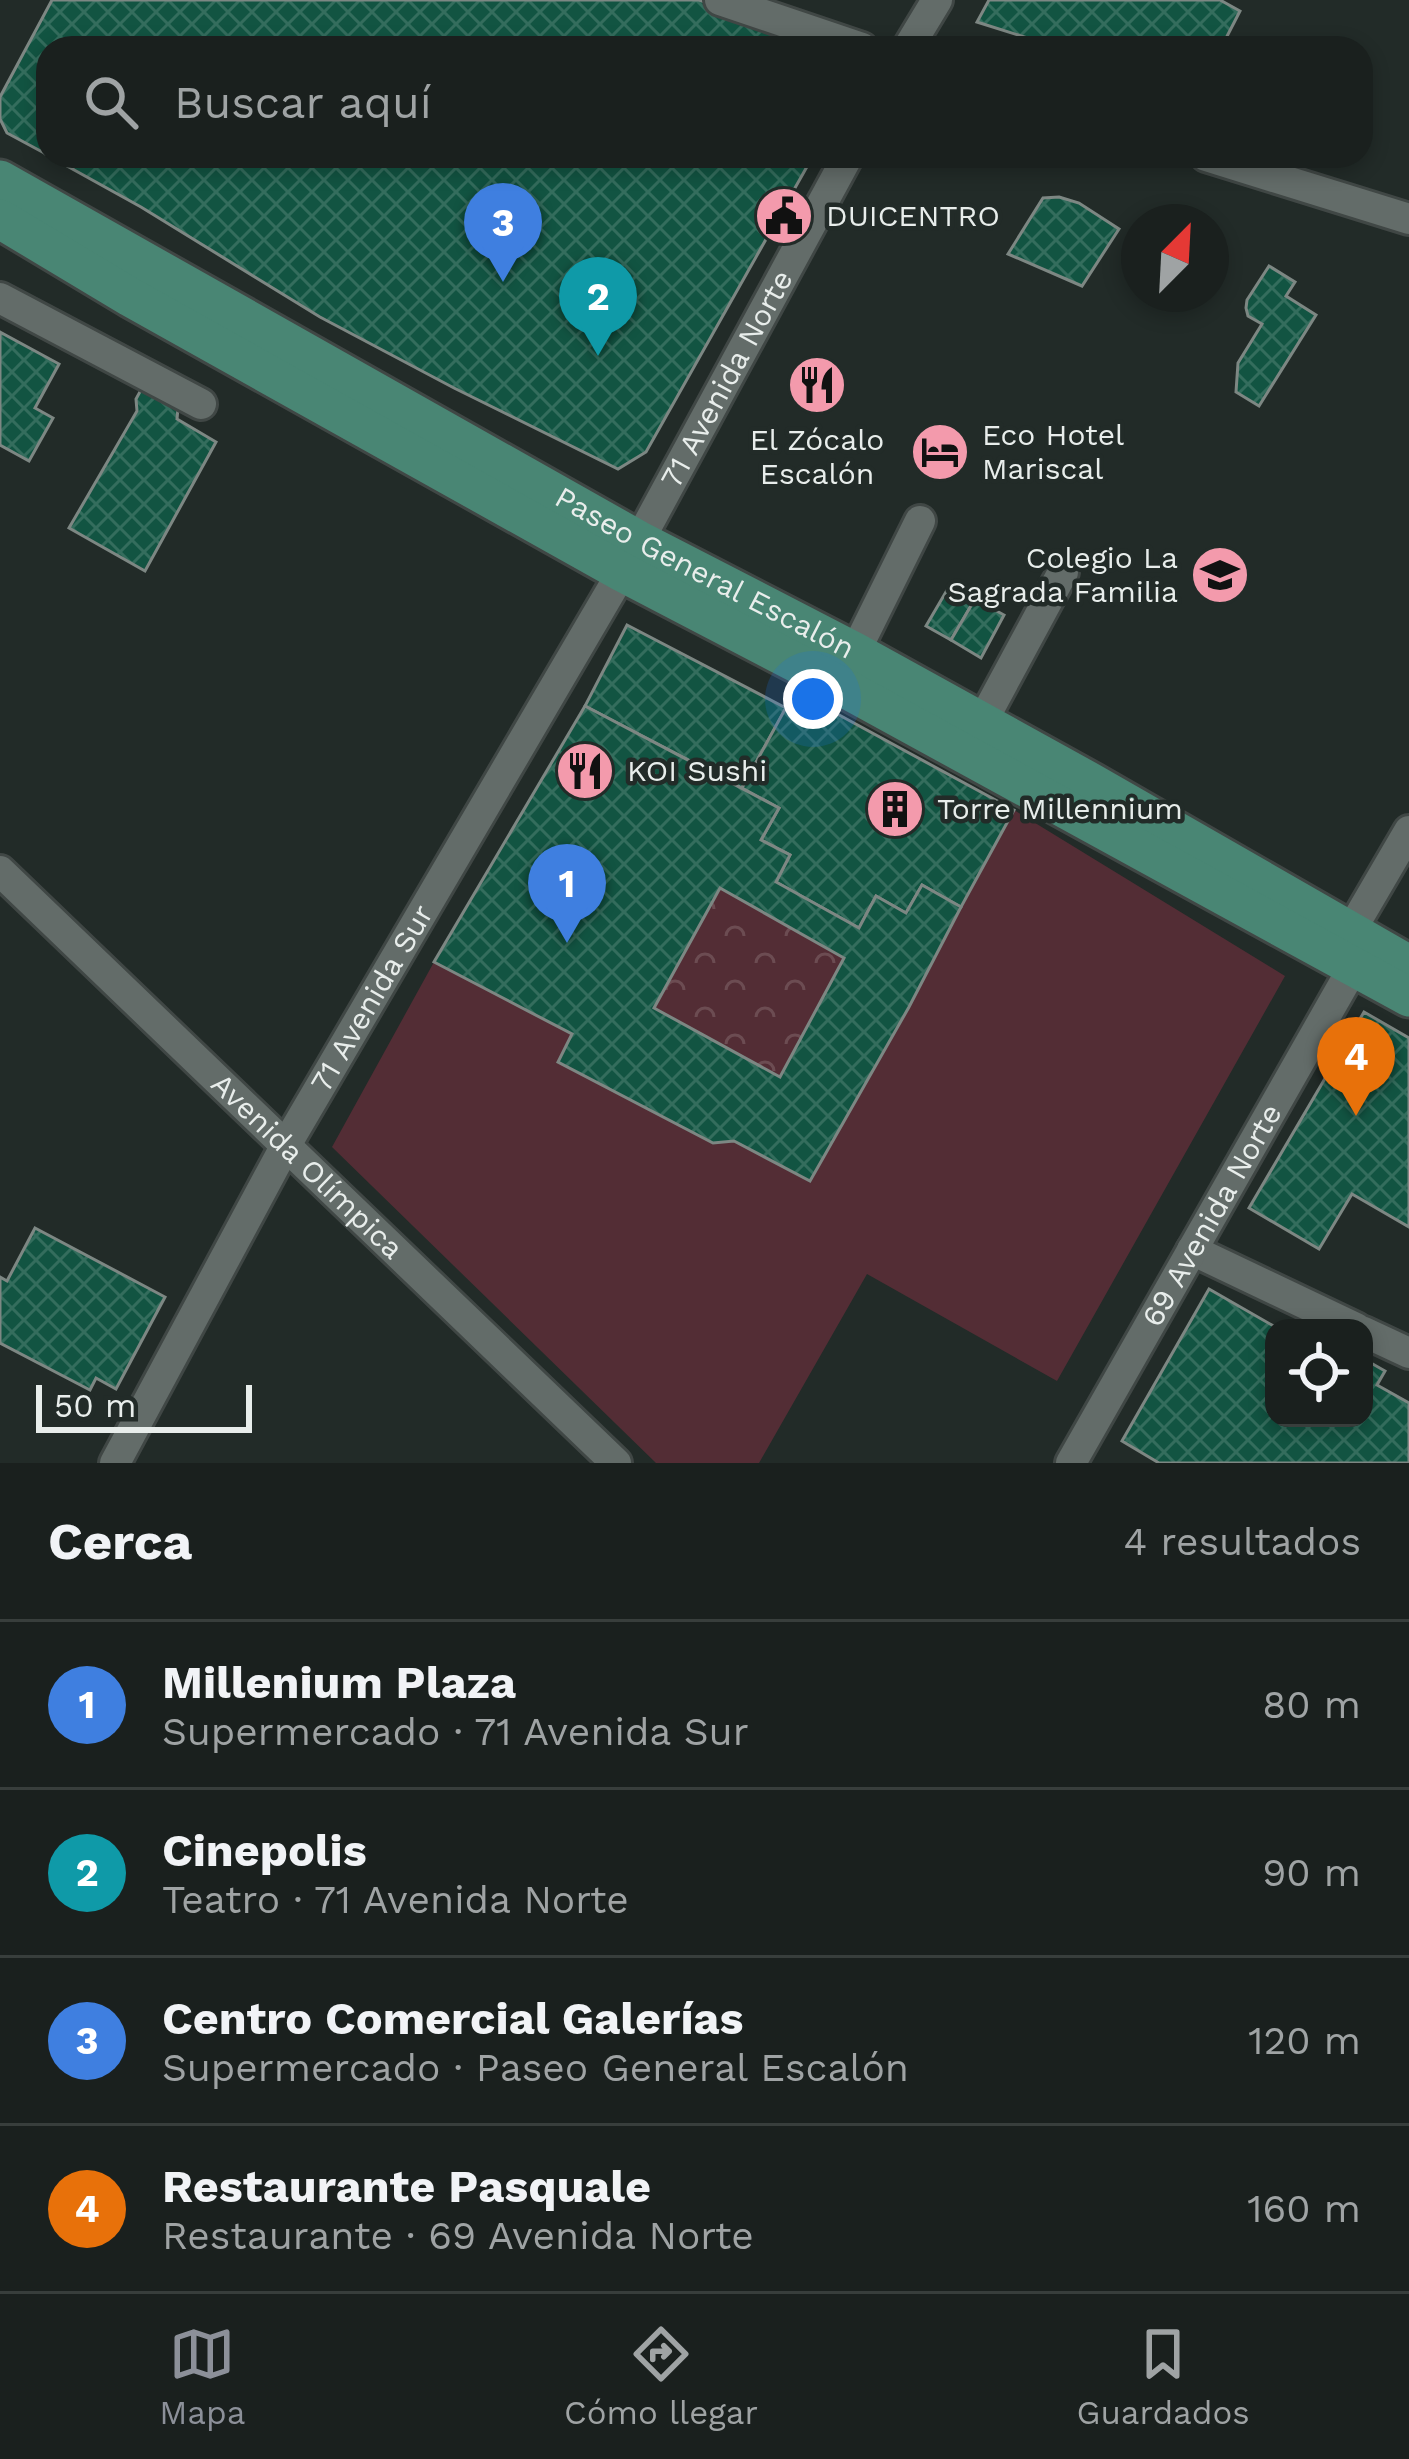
<!DOCTYPE html>
<html lang="es">
<head>
<meta charset="utf-8">
<style>
	body { margin:0; font-family:"Work Sans",sans-serif; background:#272d2b; color:#f1f3f6 }
	.controls { position:absolute; right:36px; bottom:36px; display:grid; overflow:hidden; border-radius:24px; box-shadow:0 6px 18px #0003 }
	.controls button { width:108px; height:108px; display:grid; place-items:center; padding:0; border:0; border-bottom:3px solid #383e3c; background:#1a201e; color:#f1f3f6; font:60px sans-serif }
	.compass { position:absolute; left:1121px; top:204px; width:108px; height:108px; border-radius:50%; background:#1a201e; box-shadow:0 6px 18px #0003; rotate:24deg }
	.scale { position:absolute; left:36px; bottom:30px; width:216px; box-sizing:border-box; padding-left:12px; border:6px solid #e8edeb; border-top:0; font-size:33px; line-height:42px; white-space:nowrap; color:#e8edeb; -webkit-text-stroke:9px #222b28; paint-order:stroke }
	.you { position:absolute; left:813px; top:699px; width:42px; height:42px; margin:-30px; border:9px solid #fff; border-radius:50%; background:#1a73e8; box-shadow:0 0 0 18px #1a73e833 }
	.badge { display:grid; place-items:center; width:78px; height:78px; border-radius:50%; background:#8c9099; color:#fff; font-size:39px; font-weight:700 }
	.pin { position:absolute; translate:-50% -99px; filter:drop-shadow(0 3px 6px #0008) }
	.pin::after { content:''; position:absolute; top:63px; width:42px; height:36px; background:inherit; clip-path:polygon(0 0,100% 0,50% 100%) }
	.list { margin:0; padding:0; list-style:none }
	h2 { display:flex; justify-content:space-between; align-items:center; height:156px; margin:0; padding:0 48px; font-size:51px }
	h2 small { font-size:39px; font-weight:400; color:#9fa3a4 }
	.list li { display:grid; grid-template-columns:78px 1fr auto; gap:36px; align-items:center; box-sizing:border-box; height:168px; padding:0 48px; border-top:3px solid #383e3c }
	.list b { display:block; font-size:45px; white-space:nowrap }
	.list p { margin:0; font-size:39px; white-space:nowrap; color:#9fa3a4 }
	.list em { font-size:39px; font-style:normal; color:#9fa3a4 }
	.icon { flex:none; width:66px; height:66px; fill:none; stroke:currentColor; stroke-width:2; stroke-linecap:round; stroke-linejoin:round }
	.map { position:relative; flex:none; width:1409px; height:1463px; overflow:hidden }
	.search { position:absolute; background:#1a201e; box-shadow:0 6px 18px #0003; left:36px; right:36px; top:36px; height:132px; display:flex; align-items:center; gap:30px; box-sizing:border-box; padding:0 42px; border-radius:36px; color:#9fa3a4; font-size:45px }
	.sheet { height:828px; background:#1a201e }
	nav { display:flex; justify-content:space-around; align-items:center; box-sizing:border-box; height:168px; border-top:3px solid #383e3c; background:#1a201e; font-size:33px; color:#9fa3a4 }
	nav a { display:grid; justify-items:center; gap:6px }
	nav .on { color:#8c9099 }
	.map>svg:first-child { display:block }
</style>
</head>
<body>
<div class="map">
<svg width="1409" height="1463" viewBox="0 0 1409 1463">
	<defs>
		<pattern id="park-crowns" width="20" height="18" patternUnits="userSpaceOnUse" patternTransform="scale(3)"><rect width="20" height="18" fill="#532d35"/><path d="M2 6a3 3 0 1 1 6 0M12 15a3 3 0 1 1 6 0" fill="none" stroke="#6c4c52"/></pattern>
		<pattern id="building-cross-hatch" width="8" height="8" patternUnits="userSpaceOnUse" patternTransform="scale(3)"><rect width="8" height="8" fill="#125442"/><path d="M0 0l8 8M0 8l8-8" fill="none" stroke="#346d5d"/></pattern>
	</defs>
	<rect width="100%" height="100%" fill="#222b28"/>
	<!-- grass -->
	<path fill="#532d35" d="M 1014,810 L 1285,976 L 1057,1381 L 867,1274 L 759,1463 L 656,1463 L 332,1147 L 434,962 L 572,1034 L 559,1062 L 713,1143 L 734,1141 L 810,1181 L 909,1007 Z"/>
	<!-- park -->
	<path fill="url(#park-crowns)" d="M 720,888 L 844,958 L 780,1077 L 654,1008 Z"/>
	<!-- building -->
	<g fill="url(#building-cross-hatch)" stroke="#7d8783" stroke-width="3" fill-rule="evenodd">
		<path d="M 52,0 L 699,0 L 842,48 L 48,48 L 48,155 L 7,133 L 0,119 L 0,97 Z"/>
		<path d="M 989,0 L 1220,0 L 1240,11 L 1221,48 L 1059,48 L 977,22 Z"/>
		<path d="M 49,156 L 813,156 L 646,452 L 618,469 L 454,388 L 320,317 L 141,207 Z"/>
		<path d="M 1059,197 L 1079,203 L 1119,229 L 1082,286 L 1008,254 L 1043,198 Z"/>
		<path d="M 1269,266 L 1295,282 L 1286,296 L 1316,315 L 1259,406 L 1236,392 L 1238,363 L 1262,324 L 1248,316 L 1246,308 L 1247,300 Z"/>
		<path d="M 0,332 L 59,364 L 35,408 L 53,418 L 29,461 L 0,445 Z"/>
		<path d="M 142,388 L 178,408 L 177,419 L 216,442 L 145,571 L 69,528 L 137,411 L 136,399 Z"/>
		<path d="M 950,585 L 975,599 L 951,640 L 926,626 Z"/>
		<path d="M 975,599 L 1004,615 L 981,658 L 951,640 Z"/>
		<path d="M 627,625 L 786,708 L 742,788 L 585,706 Z"/>
		<path d="M 795,691 L 1014,810 L 961,907 L 922,885 L 906,913 L 876,896 L 859,928 L 776,882 L 790,855 L 761,840 L 779,808 L 742,788 Z"/>
		<path d="M 585,706 L 779,808 L 761,840 L 790,855 L 776,882 L 859,928 L 876,896 L 906,913 L 922,885 L 961,907 L 909,1007 L 810,1181 L 734,1141 L 713,1143 L 558,1062 L 572,1034 L 434,962 ZM 720,888 L 844,958 L 780,1077 L 654,1008 Z"/>
		<path d="M 1364,1012 L 1409,1038 L 1409,1227 L 1352,1194 L 1319,1249 L 1249,1208 Z"/>
		<path d="M 35,1228 L 165,1297 L 116,1389 L 96,1378 L 90,1390 L 0,1343 L 0,1277 L 7,1281 Z"/>
		<path d="M 1209,1289 L 1277,1328 L 1274,1328 L 1274,1418 L 1364,1418 L 1364,1359 L 1385,1371 L 1377,1385 L 1409,1403 L 1409,1463 L 1159,1463 L 1122,1441 Z"/>
	</g>
	<g fill="none" stroke-linecap="round" stroke-linejoin="round">
		<!-- minor casing -->
		<g stroke="#404745" stroke-width="36">
			<g id="minor">
				<path d="M 720,0 L 862,48"/>
				<path d="M 908,48 L 937,0"/>
				<path d="M 1206,156 L 1409,219"/>
				<path d="M 0,298 L 201,404"/>
				<path d="M 855,652 L 920,521"/>
				<path d="M 982,722 L 1063,572"/>
				<path id="s1" d="M 0,871 L 616,1463"/>
				<path d="M 1350,932 L 1409,831"/>
				<path d="M 1192,1250 L 1356,1328"/>
				<path d="M 1364,1332 L 1409,1353"/>
				<path id="s2" d="M 115,1463 L 286,1145 L 622,572 L 848,156"/>
				<path id="s3" d="M 1071,1463 L 1354,966"/>
			</g>
		</g>
		<!-- major casing -->
		<g stroke="#404745" stroke-width="45">
			<g id="major">
				<path id="s4" d="M 0,180 L 638,540 L 855,652 L 1092,783 L 1409,965"/>
				<path d="M 0,219 L 130,297 L 622,572 L 839,685 L 1409,997"/>
			</g>
		</g>
		<!-- minor -->
		<use href="#minor" stroke="#636c69" stroke-width="30"/>
		<!-- major -->
		<use href="#major" stroke="#498674" stroke-width="39"/>
	</g>
	<!-- icons -->
	<defs>
		<g id="civic-disc" transform="scale(3)"><circle r="9.5" fill="#f39aac" stroke="#222b28"/><path d="M-.6-6.5H3V-4.5H.6V-3L4-1V1h2V6H-6V1h2V-1L-.6-3ZM-1.2 2.5V6h2.4V2.5Z" fill="#111"/></g>
		<g id="restaurant-disc" transform="scale(3)"><circle r="9.5" fill="#f39aac" stroke="#222b28"/><path d="M-5-6h1v4h1v-4h1v4h1v-4h1v5L-1.5 .5V6h-2V.5L-5-1ZM5-6V6H3V1.5H1.5Q1.5-4 5-6Z" fill="#111"/></g>
		<g id="hotel-disc" transform="scale(3)"><circle r="9.5" fill="#f39aac" stroke="#222b28"/><path d="M-6-4.5h1.5V1H6V5H4.5V3h-9V5H-6ZM-4 0a1.8 1.8 0 1 1 3.6 0ZM.5 0V-2.5h3Q6-2.5 6 0Z" fill="#111"/></g>
		<g id="school-disc" transform="scale(3)"><circle r="9.5" fill="#f39aac" stroke="#222b28"/><path d="M0-5L7-2L0 1L-7-2ZM-4 1L0 2.5L4 1V4Q0 6-4 4Z" fill="#111"/></g>
		<g id="building-disc" transform="scale(3)"><circle r="9.5" fill="#f39aac" stroke="#222b28"/><path d="M-4-6H4V6H1V3H-1V6H-4ZM-2.5-4.3h1.7v1.8h-1.7ZM.8-4.3h1.7v1.8H.8ZM-2.5-1h1.7V.8h-1.7ZM.8-1h1.7V.8H.8Z" fill="#111"/></g>
	</defs>
	<g fill-rule="evenodd">
		<use href="#civic-disc" x="784" y="216"/>
		<use href="#restaurant-disc" x="817" y="385"/>
		<use href="#hotel-disc" x="940" y="452"/>
		<use href="#school-disc" x="1220" y="575"/>
		<use href="#restaurant-disc" x="585" y="771"/>
		<use href="#building-disc" x="895" y="809"/>
	</g>
	<g text-anchor="middle" stroke-width="9" stroke-linejoin="round" paint-order="stroke">
		<!-- poi labels -->
		<g font-size="30" fill="#e8edeb" stroke="#222b28" text-anchor="start">
			<text x="826" y="226">DUICENTRO</text>
			<text x="982" y="445">Eco Hotel<tspan x="982" dy="34">Mariscal</tspan></text>
			<text x="817" y="450" text-anchor="middle">El Zócalo<tspan x="817" dy="34">Escalón</tspan></text>
			<text x="1178" y="568" text-anchor="end">Colegio La<tspan x="1178" dy="34">Sagrada Familia</tspan></text>
			<text x="627" y="781">KOI Sushi</text>
			<text x="937" y="819">Torre Millennium</text>
		</g>
		<!-- street labels -->
		<g font-size="30" fill="#e8edeb" stroke="#222b28">
			<text dy="10" stroke="none"><textPath href="#s2" startOffset="1245">71 Avenida Norte</textPath></text>
			<text dy="10" stroke="none"><textPath href="#s4" startOffset="807">Paseo General Escalón</textPath></text>
			<text dy="10" stroke="none"><textPath href="#s2" startOffset="531">71 Avenida Sur</textPath></text>
			<text dy="10" stroke="none"><textPath href="#s1" startOffset="426">Avenida Olímpica</textPath></text>
			<text dy="10" stroke="none"><textPath href="#s3" startOffset="285">69 Avenida Norte</textPath></text>
		</g>
	</g>
</svg>
<div class="controls">
<button><svg class="icon" aria-label="locate" viewBox="0 0 24 24"><circle cx="12" cy="12" r="6"/><path d="M12 2v4M12 18v4M2 12h4M18 12h4"/></svg></button>
</div>
<svg class="compass" viewBox="-18 -18 36 36"><path d="M0-13l5 13h-10z" fill="#e53935"/><path d="M0 13l5-13h-10z" fill="#9fa3a4"/></svg>
<div class="scale">50 m</div>
<div class="you"></div>
<div class="pin badge" style="left:567px;top:943px;background:#3f7fe0">1</div>
<div class="pin badge" style="left:598px;top:356px;background:#0f9aa8">2</div>
<div class="pin badge" style="left:503px;top:282px;background:#3f7fe0">3</div>
<div class="pin badge" style="left:1356px;top:1116px;background:#e8710a">4</div>
<div class="search"><svg class="icon" aria-label="search" viewBox="0 0 24 24"><circle cx="10" cy="10" r="6"/><path d="M15 15l6 6"/></svg>Buscar aquí</div>
</div>
<section class="sheet">
<h2>Cerca<small>4 resultados</small></h2>
<ul class="list">
<li><span class="badge" style="background:#3f7fe0">1</span><div><b>Millenium Plaza</b><p>Supermercado · 71 Avenida Sur</p></div><em>80 m</em></li>
<li><span class="badge" style="background:#0f9aa8">2</span><div><b>Cinepolis</b><p>Teatro · 71 Avenida Norte</p></div><em>90 m</em></li>
<li><span class="badge" style="background:#3f7fe0">3</span><div><b>Centro Comercial Galerías</b><p>Supermercado · Paseo General Escalón</p></div><em>120 m</em></li>
<li><span class="badge" style="background:#e8710a">4</span><div><b>Restaurante Pasquale</b><p>Restaurante · 69 Avenida Norte</p></div><em>160 m</em></li>
</ul>
</section>
<nav>
<a class="on"><svg class="icon" aria-label="map" viewBox="0 0 24 24"><path d="M3 6l6-2 6 2 6-2v14l-6 2-6-2-6 2zM9 4v14M15 6v14"/></svg>Mapa</a>
<a><svg class="icon" aria-label="directions" viewBox="0 0 24 24"><path d="M12 3l9 9-9 9-9-9zM9 14v-3h6M13 9l2 2-2 2"/></svg>Cómo llegar</a>
<a><svg class="icon" aria-label="saved" viewBox="0 0 24 24"><path d="M7 4h10v16l-5-4-5 4z"/></svg>Guardados</a>
</nav>
</body>
</html>
